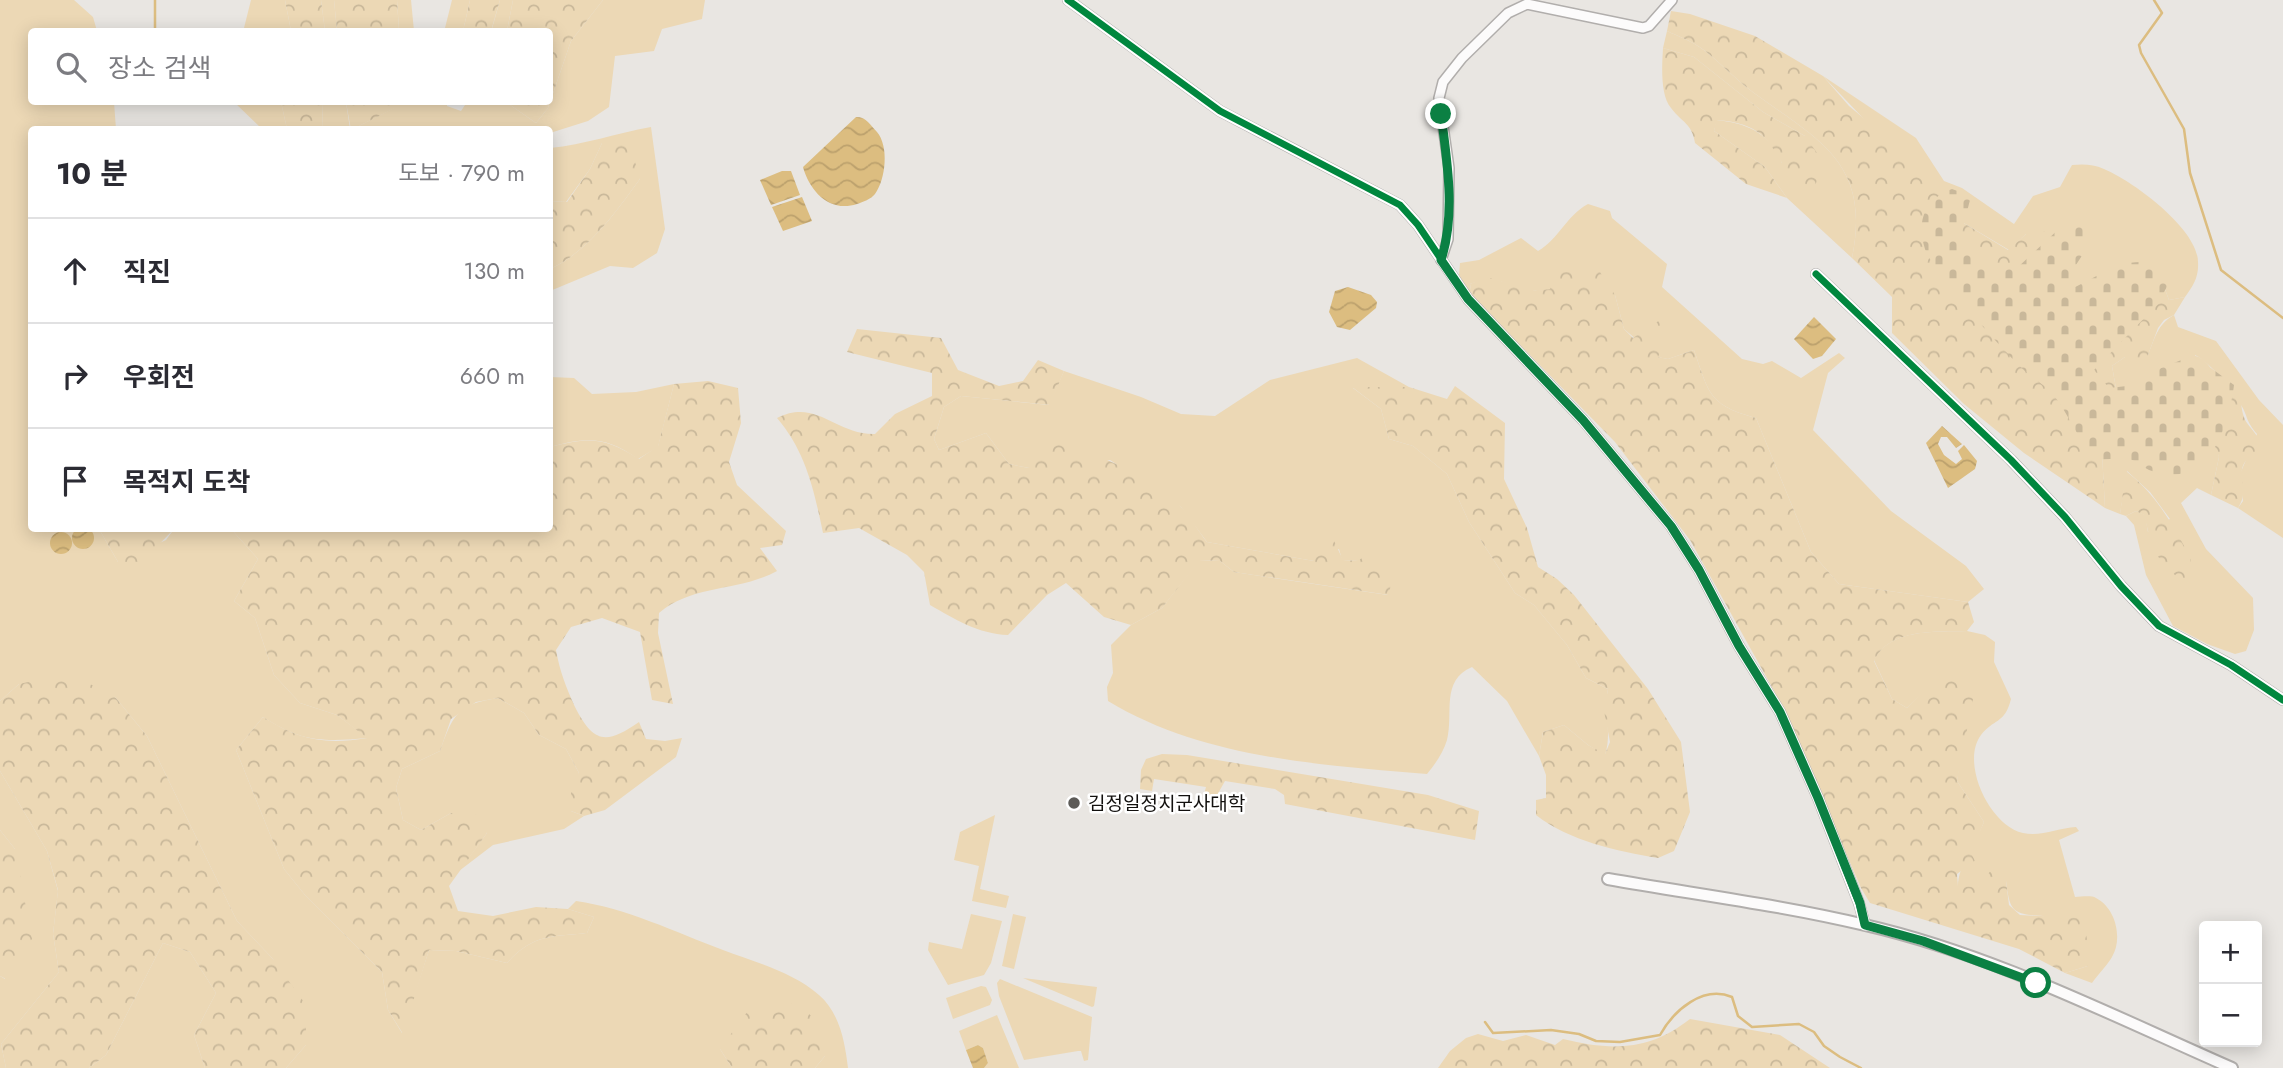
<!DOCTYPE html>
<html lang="ko">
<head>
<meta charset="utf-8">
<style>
	body { margin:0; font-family:Jost,"Noto Sans KR",sans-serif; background:#f7f7f7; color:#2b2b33 }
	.controls { position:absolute; right:21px; bottom:21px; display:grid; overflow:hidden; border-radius:7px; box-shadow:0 4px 18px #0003 }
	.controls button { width:63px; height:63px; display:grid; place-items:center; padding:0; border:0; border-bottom:2px solid #e1e1e2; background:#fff; color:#2b2b33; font:35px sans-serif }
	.stop { position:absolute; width:21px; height:21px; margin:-16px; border:5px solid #0b8043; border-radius:50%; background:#fff }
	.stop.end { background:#0b8043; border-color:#fff; box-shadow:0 2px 7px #0008 }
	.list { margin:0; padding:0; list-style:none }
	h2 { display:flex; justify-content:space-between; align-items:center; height:91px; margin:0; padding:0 28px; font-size:30px }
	h2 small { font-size:23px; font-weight:400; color:#7c7c81 }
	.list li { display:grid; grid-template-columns:46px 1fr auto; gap:21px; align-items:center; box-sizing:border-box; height:105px; padding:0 28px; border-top:2px solid #e1e1e2 }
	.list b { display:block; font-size:26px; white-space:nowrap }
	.list em { font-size:23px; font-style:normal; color:#7c7c81 }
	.icon { flex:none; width:38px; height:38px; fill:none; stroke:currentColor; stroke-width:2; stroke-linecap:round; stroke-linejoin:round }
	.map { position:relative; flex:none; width:2283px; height:1068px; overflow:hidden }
	.search { position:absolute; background:#fff; box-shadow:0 4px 18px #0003; left:28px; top:28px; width:525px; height:77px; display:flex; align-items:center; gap:18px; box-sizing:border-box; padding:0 24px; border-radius:7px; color:#7c7c81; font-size:26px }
	.panel { position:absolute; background:#fff; box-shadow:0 4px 18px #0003; left:28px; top:126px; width:525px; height:406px; border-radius:7px }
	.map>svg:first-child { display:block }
</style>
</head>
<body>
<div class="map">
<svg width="2283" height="1068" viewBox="0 0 2283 1068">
	<defs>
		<pattern id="forest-crowns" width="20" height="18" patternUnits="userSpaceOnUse" patternTransform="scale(1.75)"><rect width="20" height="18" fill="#ecd8b5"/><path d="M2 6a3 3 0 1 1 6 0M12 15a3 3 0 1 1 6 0" fill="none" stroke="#c9b89a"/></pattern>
		<pattern id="cemetery-stones" width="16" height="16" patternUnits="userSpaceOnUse" patternTransform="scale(1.75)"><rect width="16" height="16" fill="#ecd8b5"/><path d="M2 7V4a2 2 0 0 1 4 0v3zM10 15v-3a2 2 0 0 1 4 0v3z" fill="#c9b89a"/></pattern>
		<pattern id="water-waves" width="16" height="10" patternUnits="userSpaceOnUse" patternTransform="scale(1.75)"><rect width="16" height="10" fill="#dcbd80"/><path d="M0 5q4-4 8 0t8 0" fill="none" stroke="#bca16d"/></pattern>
	</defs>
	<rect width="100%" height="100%" fill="#e9e6e2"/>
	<!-- green -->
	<g fill="#ecd8b5">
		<path d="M 0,0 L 74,0 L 93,17 L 97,31 L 32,32 L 32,102 L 114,102 L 116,129 L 32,130 L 32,528 L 99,529 L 118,562 L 166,540 L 174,529 L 231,529 L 258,559 L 234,601 L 255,618 L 274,675 L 300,703 L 337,715 L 368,738 C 323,742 301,742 263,717 L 236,750 L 284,869 L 305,895 L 382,972 L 388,1010 L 402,1033 L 429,950 L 456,951 L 507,963 C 533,934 551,937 587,933 L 594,917 L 568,909 L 576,901 C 626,908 675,932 723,950 C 755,962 793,972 819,995 C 840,1013 845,1043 848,1068 L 815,1068 L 825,1056 L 720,1049 L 732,1068 L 286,1068 L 306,1045 L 273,959 L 237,921 L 147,736 L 115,697 L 19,684 L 0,701 Z"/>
		<path d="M 251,0 L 285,0 L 291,31 L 243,32 Z"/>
		<path d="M 321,0 L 334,0 L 337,31 L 325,31 Z"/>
		<path d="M 397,0 L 411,0 L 414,31 L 399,31 Z"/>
		<path d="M 452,0 L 470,0 L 463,31 L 444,32 Z"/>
		<path d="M 500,0 L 513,0 L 507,31 L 491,32 Z"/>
		<path d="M 603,0 L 705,0 L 702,19 L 662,29 L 654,51 L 615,56 L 609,107 L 588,121 L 550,133 L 550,130 L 351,130 L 394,108 L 395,102 L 447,102 L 447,106 L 461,111 L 467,102 L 506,102 L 536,123 L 548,108 L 571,41 Z"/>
		<path d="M 1667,31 C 1678,36 1691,41 1701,48 C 1719,61 1735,79 1754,93 C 1820,141 1871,163 1852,258 L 1787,198 L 1765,167 L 1714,131 L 1716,120 C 1747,123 1770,133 1782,163 L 1805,136 L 1763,112 L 1694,57 L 1663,48 Z"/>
		<path d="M 1823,76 L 1916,138 L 1944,181 L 1962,188 L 2014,224 L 2033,196 L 2060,187 L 2072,165 C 2083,164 2093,164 2104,169 C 2133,181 2198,229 2198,262 C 2199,277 2193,286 2185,297 L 2169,300 L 2162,281 L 2067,293 L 2026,234 L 2009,250 L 1962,222 Z"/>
		<path d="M 234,102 L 281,102 L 287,129 L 262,129 Z"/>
		<path d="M 323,102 L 346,102 L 350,129 L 322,130 Z"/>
		<path d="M 651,127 L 665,229 L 657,253 L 633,268 L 610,266 L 550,291 L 550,269 C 589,251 615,213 640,179 L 602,143 L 590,169 L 566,202 L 550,201 L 550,148 C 584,145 616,133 651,127 Z"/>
		<path d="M 1588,204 L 1610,211 L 1612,218 L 1667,264 L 1662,287 L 1742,359 L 1763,364 L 1772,361 L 1801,378 L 1839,353 L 1845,358 L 1828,373 L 1813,430 L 1891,511 L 1966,566 L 1984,589 L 1968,602 L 1839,584 L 1811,552 L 1756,418 C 1709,405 1709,394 1694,350 L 1668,359 L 1657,357 L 1624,329 L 1615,295 C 1589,293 1564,290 1538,291 C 1510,291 1502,272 1470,284 L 1472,296 L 1459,275 L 1460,263 L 1479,260 L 1521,238 L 1538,251 C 1559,239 1566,216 1588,204 Z"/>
		<path d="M 2174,315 L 2178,327 L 2216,341 L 2259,400 L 2283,425 L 2283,538 L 2238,508 L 2243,501 L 2240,474 L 2257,434 C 2245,420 2248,416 2241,405 C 2230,388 2212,364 2195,355 L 2219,457 L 2211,495 L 2197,488 L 2181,503 L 2206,549 L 2253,598 L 2254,630 L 2246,651 L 2235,654 L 2207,644 L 2173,626 L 2146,575 L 2134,525 L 2126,516 L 2136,511 L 2145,515 L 2148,532 L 2170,519 L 2150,492 L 2127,471 L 2120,514 L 2105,508 L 2101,434 L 2117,394 L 2112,366 L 2125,357 L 2148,355 C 2155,337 2158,324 2174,315 Z"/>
		<path d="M 1357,358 L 1409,387 L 1353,388 L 1381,409 L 1389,439 L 1413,446 L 1447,474 L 1469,522 L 1515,593 L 1534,605 L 1567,645 L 1586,678 L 1608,689 C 1604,712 1612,735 1605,755 L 1588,745 L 1564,725 L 1543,732 L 1539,756 L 1507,701 L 1472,667 C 1440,681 1454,713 1447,740 C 1443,753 1436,763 1427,774 C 1320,765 1202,758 1108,701 L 1107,687 L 1113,673 L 1111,645 L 1131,625 L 1162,608 L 1199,560 L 1220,561 L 1234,572 L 1388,595 L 1358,561 L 1342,560 L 1339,549 L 1314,561 L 1207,542 L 1181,507 L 1110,460 L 1029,468 L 1009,464 L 986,433 L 939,450 L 934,439 L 944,407 L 961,396 L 1049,405 L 1064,371 L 1141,397 L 1181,414 L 1215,416 L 1270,380 Z"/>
		<path d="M 550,377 L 574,378 L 592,394 L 636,392 L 674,384 L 658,447 L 638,459 C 605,436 587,437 550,447 Z"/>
		<path d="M 1967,631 L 1985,635 L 1995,642 L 1994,662 L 2011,699 C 2005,724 1993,719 1981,735 C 1960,763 1990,826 2023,833 C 2041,837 2058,828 2076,827 L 2079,831 L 2059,840 L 2075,897 C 2081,897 2091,895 2096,898 C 2116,908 2123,939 2112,957 C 2107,966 2098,974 2092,983 L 2065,973 L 2088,966 L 2043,916 C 2012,914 2010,912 2006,881 L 1978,887 L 1958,887 C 1957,868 1976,841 1984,822 L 1957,781 L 1962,744 L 1926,689 L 1907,708 L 1892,699 L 1874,660 C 1890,628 1936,632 1967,631 Z"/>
		<path d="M 498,698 L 524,713 L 539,735 L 566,749 L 579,773 L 571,811 L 584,816 L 564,829 L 493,845 L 459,871 L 487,833 L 451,813 L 421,830 L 403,820 L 396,788 L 402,769 L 440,751 C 453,714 458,704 498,698 Z"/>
		<path d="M 0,771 L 47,851 L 58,891 L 53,934 L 59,972 L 1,1044 L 6,1068 L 0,1068 L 0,976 L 5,979 L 15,849 L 0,830 Z"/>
		<path d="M 995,815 L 980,889 L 1009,896 L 1006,908 L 972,901 L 979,866 L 954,860 L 960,832 Z"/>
		<path d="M 971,914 L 1002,921 L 991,963 L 984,975 L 948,985 L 928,950 L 929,942 L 962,949 Z"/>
		<path d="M 1013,914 L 1026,917 L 1014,969 L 1002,966 Z"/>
		<path d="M 163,943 L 190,952 L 216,993 L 194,1035 L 205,1068 L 89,1068 L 106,1055 Z"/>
		<path d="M 1023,978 L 1097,987 L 1094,1006 L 1092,1007 Z"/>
		<path d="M 1000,979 L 1092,1017 L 1088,1060 L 1084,1061 L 1081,1051 L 1078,1051 L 1024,1060 L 999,996 L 997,983 Z"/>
		<path d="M 981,986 L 986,987 L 992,1000 L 990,1005 L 953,1019 L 946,998 Z"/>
		<path d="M 997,1015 L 1019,1068 L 984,1068 L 988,1063 L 983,1048 L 978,1045 L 966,1050 L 959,1031 Z"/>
	</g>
	<!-- forest -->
	<g fill="url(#forest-crowns)">
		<path d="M 285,0 L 321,0 L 325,31 L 291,31 Z"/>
		<path d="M 334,0 L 397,0 L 399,31 L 337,31 Z"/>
		<path d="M 470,0 L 500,0 L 491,31 L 463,31 Z"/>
		<path d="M 513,0 L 603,0 L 571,41 L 548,108 L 536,123 L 506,102 L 550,102 L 550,32 L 507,31 Z"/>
		<path d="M 1671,11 L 1690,14 L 1755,36 L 1823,76 L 1849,106 L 1914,160 L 1962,222 L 2008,250 L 2026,234 L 2064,229 L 2060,278 L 2067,293 L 2162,281 L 2169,300 L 2185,297 L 2174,315 L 2164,320 L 2158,328 L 2148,355 L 2142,362 L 2125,357 L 2112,366 L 2117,394 L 2101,434 L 2105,508 L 2024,453 L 1964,404 L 1892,333 L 1892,297 L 1852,258 C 1871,163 1820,141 1754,93 C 1735,79 1719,61 1701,48 C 1691,41 1678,36 1667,31 Z"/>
		<path d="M 1663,48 L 1694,57 L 1763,112 L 1805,136 L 1822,160 L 1813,195 C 1767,168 1786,125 1717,120 L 1714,131 L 1765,167 L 1787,198 L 1746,184 L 1695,143 C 1691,122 1683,124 1671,108 C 1660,95 1662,65 1663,48 Z"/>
		<path d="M 281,102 L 323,102 L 322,129 L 287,129 Z"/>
		<path d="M 346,102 L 395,102 L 395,108 L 351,130 Z"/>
		<path d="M 602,143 L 630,144 L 640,179 C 615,213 589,251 550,269 L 550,201 L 567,202 L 590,169 Z"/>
		<path d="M 1579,271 L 1600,272 L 1615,295 L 1624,329 L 1633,338 L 1660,320 L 1667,333 L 1658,357 L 1668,359 L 1694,350 C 1709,394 1709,405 1756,418 L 1811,552 L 1839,584 L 1968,602 L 1974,622 L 1967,631 C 1936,632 1889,628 1874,661 L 1892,699 L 1907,708 L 1925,689 L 1963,676 L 1973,699 L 1957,781 L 1984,822 L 1971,853 L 1975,861 L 1957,874 L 1958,886 L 1978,887 L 1992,869 L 2006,881 L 2009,905 L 2020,915 L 2078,918 C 2089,930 2088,950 2088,966 L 2065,973 L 2019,949 L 1870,903 L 1861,888 L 1783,707 L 1690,540 L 1615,442 L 1472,296 L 1470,284 L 1487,277 L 1536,291 L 1550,289 L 1551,273 Z"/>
		<path d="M 857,329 L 941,338 L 958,370 L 999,386 L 1023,381 L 1038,360 L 1064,371 L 1050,405 L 961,396 L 944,407 L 934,439 L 939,450 L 986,433 L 1009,464 L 1029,468 L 1052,440 C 1097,455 1147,472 1181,507 C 1191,517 1198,531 1207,542 L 1314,561 L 1316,539 L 1329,530 L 1343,560 L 1358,561 L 1372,550 L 1393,571 L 1389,595 L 1234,572 L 1220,561 L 1200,560 L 1162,608 L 1131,625 L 1104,617 L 1066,583 L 1047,595 L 1008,635 C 978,634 955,619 930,605 L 924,572 L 907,555 L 859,528 L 823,533 C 814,490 806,452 777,418 C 817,398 835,435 875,434 L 895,414 L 932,396 L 932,373 L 847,352 Z"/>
		<path d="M 2186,355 C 2202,354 2208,363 2216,376 C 2252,380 2234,401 2247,423 C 2253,431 2259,437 2263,447 C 2223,470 2255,483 2238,508 L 2211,495 L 2219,457 L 2185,367 Z"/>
		<path d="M 708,381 L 738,388 L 741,423 L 729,462 L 737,485 L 786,531 L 782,545 L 760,548 L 777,571 C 739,592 693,584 659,613 L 658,633 L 673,704 L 652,700 L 640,632 L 602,618 L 571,627 L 556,650 C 560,672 566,687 575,707 C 593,742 605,746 639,722 L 646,739 L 665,741 L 682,738 L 676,757 L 605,810 L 584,816 L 571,811 L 571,785 L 579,773 L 566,749 L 539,735 L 524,713 L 498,698 L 476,702 L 451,719 L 440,751 L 402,769 L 396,788 L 403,820 L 421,830 L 451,813 L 476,814 L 487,833 L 449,886 L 458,911 L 493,916 L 536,907 L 568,909 L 594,917 L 587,933 C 551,937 533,934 507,963 L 456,951 L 429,950 L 403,1034 L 388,1010 L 382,972 L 305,895 L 284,869 L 236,750 L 263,717 C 299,740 325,745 367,738 L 337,715 L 300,703 L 274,675 L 255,618 L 234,601 L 258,559 L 231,529 L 550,528 L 550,447 C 589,437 604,437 639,459 L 658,446 L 674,384 Z"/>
		<path d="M 1455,386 L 1505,423 L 1504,479 L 1527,528 L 1538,567 L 1557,579 L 1574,595 L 1648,689 L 1681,742 L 1690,812 L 1674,851 L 1658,858 C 1617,851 1569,841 1536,815 L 1536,800 L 1546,798 L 1546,775 L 1539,756 L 1543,732 L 1564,725 L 1588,745 L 1605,754 L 1610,742 L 1604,711 L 1608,689 L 1586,678 L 1567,645 L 1534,605 L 1515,593 L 1469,522 L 1447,474 L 1413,446 L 1389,439 L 1381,409 L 1352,387 L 1409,387 L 1447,399 Z"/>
		<path d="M 2126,471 C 2157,495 2173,525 2191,559 L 2185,581 C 2157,567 2151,544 2144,515 L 2136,511 L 2126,516 L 2120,514 Z"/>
		<path d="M 99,529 L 174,529 L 142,562 L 118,562 Z"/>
		<path d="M 69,673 L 115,697 L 147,736 L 237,921 L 273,959 L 306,1005 L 306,1045 L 286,1068 L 205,1068 L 194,1035 L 216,993 L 190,952 L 163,943 L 106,1055 L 89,1068 L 6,1068 L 1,1044 L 59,972 L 53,934 L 58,890 L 47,851 L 0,771 L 0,701 L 19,684 Z"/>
		<path d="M 1162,754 L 1187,755 L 1428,795 L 1479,811 L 1475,840 L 1285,804 L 1284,795 L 1275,789 L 1225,781 L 1216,797 L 1204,794 L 1206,787 L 1154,779 L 1152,791 L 1140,789 L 1141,770 L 1146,759 Z"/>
		<path d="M 0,830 L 15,849 L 32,939 L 6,979 L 0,976 Z"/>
		<path d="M 797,1003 L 819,1023 L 825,1056 L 815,1068 L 732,1068 L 720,1049 L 750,1008 Z"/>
		<path d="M 1690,1019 L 1780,1035 L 1830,1068 L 1438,1068 L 1450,1051 L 1466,1038 L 1478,1034 L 1503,1041 L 1526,1035 L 1555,1045 L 1563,1039 C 1612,1051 1649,1051 1690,1019 Z"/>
	</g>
	<!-- cemetery -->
	<path fill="url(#cemetery-stones)" d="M 1952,189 L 1971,196 L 1961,235 L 1976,260 L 1994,271 L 2017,268 L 2062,226 L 2083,221 L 2087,248 L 2070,274 L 2066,291 C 2101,277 2126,251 2164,267 L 2170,281 L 2157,305 L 2094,370 L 2109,388 L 2136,385 L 2161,368 L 2184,359 L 2211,368 L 2234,385 C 2228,430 2208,492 2149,470 C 2144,468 2140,463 2135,461 C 2124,457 2108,460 2096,459 C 2077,439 2069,414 2052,393 C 2044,384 2031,378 2023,369 C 2002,349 1933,273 1925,249 C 1916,221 1925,199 1952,189 Z"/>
	<!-- water -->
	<g fill="url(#water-waves)">
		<path d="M 856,117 C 867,117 870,125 877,132 C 889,146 886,179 875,194 C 871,199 863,202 857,204 C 830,213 810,192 803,167 Z"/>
		<path d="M 782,171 L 791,171 L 800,195 L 771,205 L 760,180 Z"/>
		<path d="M 802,197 L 812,221 L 783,231 L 772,207 Z"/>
		<path d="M 1348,287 L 1371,295 L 1377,302 L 1376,308 L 1350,330 L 1337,327 L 1329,312 L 1335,291 Z"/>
		<path d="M 1814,317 L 1836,339 L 1822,356 L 1813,359 L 1794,339 Z"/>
		<path d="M 1942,426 L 1962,444 L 1956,448 L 1947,437 L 1941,437 L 1938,444 L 1944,455 L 1956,464 L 1962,459 L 1958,451 L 1964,445 L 1977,461 L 1975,469 L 1948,488 L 1926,443 Z"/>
		<circle cx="83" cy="538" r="11"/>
		<circle cx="61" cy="543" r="11"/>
		<path d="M 978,1045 L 983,1048 L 988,1063 L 984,1068 L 973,1068 L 966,1050 Z"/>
	</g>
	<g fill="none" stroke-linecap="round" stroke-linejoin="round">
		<!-- stream -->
		<g stroke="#dcbd80" stroke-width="2.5">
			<path d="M 155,0 L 155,32"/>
			<path d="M 2154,0 L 2162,13 L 2139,45 L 2141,53 L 2184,129 L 2190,173 L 2221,270 L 2283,318"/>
			<path d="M 1485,1022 L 1493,1033 L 1551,1030 L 1579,1034 L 1596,1041 L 1620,1042 L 1660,1035 C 1674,1010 1703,985 1732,997 L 1738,1016 L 1752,1027 L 1799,1024 L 1814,1032 L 1824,1046 L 1840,1057 L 1861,1068"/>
		</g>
		<!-- minor casing -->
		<g stroke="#b1aeac" stroke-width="12">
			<g id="minor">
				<path d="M 1068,0 L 1220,111 L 1400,205 L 1418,225 L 1468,299 L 1583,420 L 1671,526 L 1699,570 L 1739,646 L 1780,712 L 1818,798 L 1859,903 L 1865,925"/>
				<path d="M 1441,260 L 1448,239 L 1449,168 L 1439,98 L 1443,82 L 1462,58 L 1508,13 L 1527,4 L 1643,28 L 1649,26 L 1672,0"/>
				<path d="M 1816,274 L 2011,460 L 2065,517 L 2121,586 L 2159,626 L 2231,665 L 2283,700"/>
			</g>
		</g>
		<!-- tertiary casing -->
		<g stroke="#b1aeac" stroke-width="14">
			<path id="tertiary" d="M 1608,879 C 1693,894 1781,905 1865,925 C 1992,954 2113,1016 2232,1068"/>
		</g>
		<!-- minor -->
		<use href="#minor" stroke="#fcfbfb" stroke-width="9"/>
		<!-- tertiary -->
		<use href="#tertiary" stroke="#fcfbfb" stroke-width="10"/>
		<!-- cycleway casing -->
		<g stroke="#fff" stroke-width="11">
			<g id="cycleway">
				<path d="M 1068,0 L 1220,111 L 1400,205 L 1418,225 L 1468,299 L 1583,420 L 1671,526 L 1699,570 L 1739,646 L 1780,712 L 1818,798 L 1859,903 L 1865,925"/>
				<path d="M 1816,274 L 2011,460 L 2065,517 L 2121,586 L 2159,626 L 2231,665 L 2283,700"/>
			</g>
		</g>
		<!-- cycleway -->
		<use href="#cycleway" stroke="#00873e" stroke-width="7"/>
	</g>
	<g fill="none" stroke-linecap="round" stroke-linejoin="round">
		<!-- route -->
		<path stroke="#0b8043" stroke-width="9" d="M 1441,114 C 1447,162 1456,213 1441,260 L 1468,299 L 1583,420 L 1671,526 L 1699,570 L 1739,646 L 1780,712 L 1818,798 L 1860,903 L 1865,925 L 1923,941 L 2036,983"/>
	</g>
	<!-- markers -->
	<circle fill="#5d5b58" stroke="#fff" stroke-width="2.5" cx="1074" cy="803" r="7"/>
	<g text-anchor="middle" stroke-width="5" stroke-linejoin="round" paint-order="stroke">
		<!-- poi labels -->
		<g font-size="19" fill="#12100e" stroke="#fff" text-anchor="start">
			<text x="1088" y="810">김정일정치군사대학</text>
		</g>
	</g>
</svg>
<div class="controls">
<button>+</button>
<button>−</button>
</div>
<div class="stop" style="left:2036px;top:983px"></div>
<div class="stop end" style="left:1441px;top:114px"></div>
<div class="search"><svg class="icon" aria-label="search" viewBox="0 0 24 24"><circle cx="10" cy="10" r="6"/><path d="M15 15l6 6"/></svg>장소 검색</div>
<section class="panel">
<h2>10 분<small>도보 · 790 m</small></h2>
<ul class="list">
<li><svg class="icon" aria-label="ahead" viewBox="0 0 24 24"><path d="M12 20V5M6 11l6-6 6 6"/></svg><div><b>직진</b></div><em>130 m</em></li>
<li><svg class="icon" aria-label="right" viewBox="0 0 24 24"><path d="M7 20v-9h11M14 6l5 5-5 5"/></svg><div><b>우회전</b></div><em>660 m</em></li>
<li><svg class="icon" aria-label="arrive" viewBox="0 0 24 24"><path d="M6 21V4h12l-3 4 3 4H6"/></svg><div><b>목적지 도착</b></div></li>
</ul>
</section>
</div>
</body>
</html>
